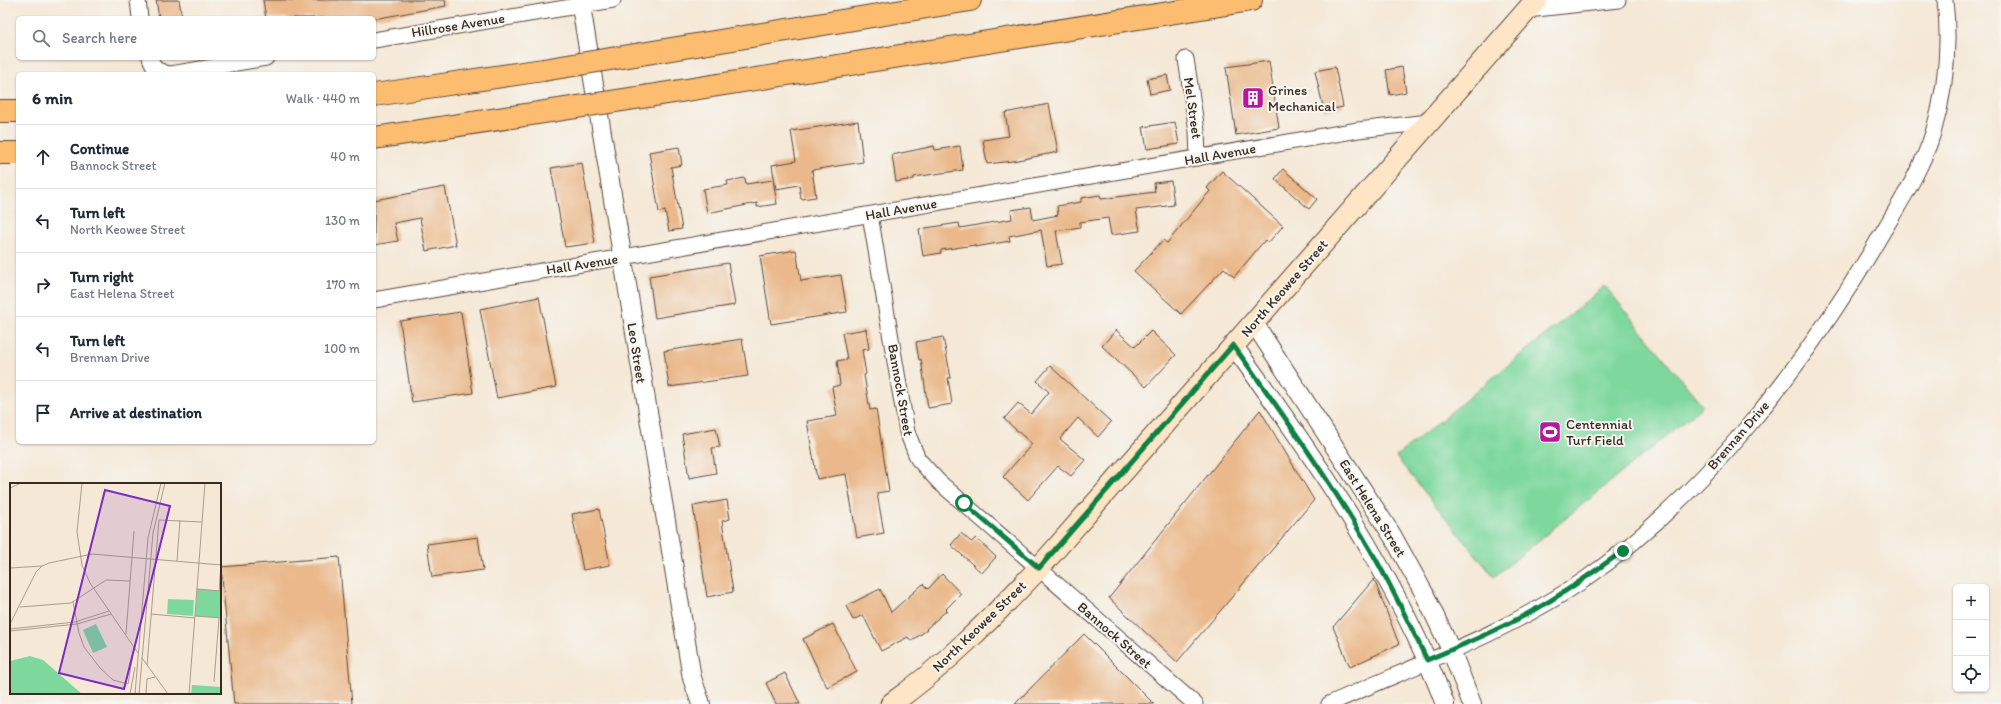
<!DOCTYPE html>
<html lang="en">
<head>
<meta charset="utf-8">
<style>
	body { margin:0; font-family:Itim,sans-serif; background:#f6f6f7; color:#1f2937 }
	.controls { position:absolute; right:12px; bottom:12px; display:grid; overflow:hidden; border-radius:6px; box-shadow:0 1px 3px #0004 }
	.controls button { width:36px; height:36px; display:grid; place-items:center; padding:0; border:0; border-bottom:1px solid #e0e1e3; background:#fff; color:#1f2937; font:20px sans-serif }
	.stop { position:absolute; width:12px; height:12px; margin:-9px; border:3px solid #0b8043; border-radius:50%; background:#fff }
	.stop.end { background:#0b8043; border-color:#fff; box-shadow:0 1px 4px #0008 }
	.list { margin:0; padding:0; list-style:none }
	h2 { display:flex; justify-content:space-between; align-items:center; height:52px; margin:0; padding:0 16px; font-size:17px }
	h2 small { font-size:13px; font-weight:400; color:#747a83 }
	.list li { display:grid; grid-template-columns:26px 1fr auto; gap:12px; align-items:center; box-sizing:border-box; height:64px; padding:0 16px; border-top:1px solid #e0e1e3 }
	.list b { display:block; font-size:15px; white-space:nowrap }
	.list p { margin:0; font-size:13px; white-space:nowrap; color:#747a83 }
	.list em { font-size:13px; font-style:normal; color:#747a83 }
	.icon { flex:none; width:22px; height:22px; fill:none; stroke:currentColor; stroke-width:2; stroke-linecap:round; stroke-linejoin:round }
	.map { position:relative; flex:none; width:2001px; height:704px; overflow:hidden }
	.search { position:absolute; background:#fff; box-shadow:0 1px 3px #0004; left:16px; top:16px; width:360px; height:44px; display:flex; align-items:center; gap:10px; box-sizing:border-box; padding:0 14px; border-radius:6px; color:#747a83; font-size:15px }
	.panel { position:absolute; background:#fff; box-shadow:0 1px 3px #0004; left:16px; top:72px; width:360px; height:372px; border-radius:6px }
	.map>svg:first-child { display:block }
</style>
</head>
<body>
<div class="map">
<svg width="2001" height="704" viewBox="0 0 2001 704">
	<rect width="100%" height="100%" fill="#f6f6f2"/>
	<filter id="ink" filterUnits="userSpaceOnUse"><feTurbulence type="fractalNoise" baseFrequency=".025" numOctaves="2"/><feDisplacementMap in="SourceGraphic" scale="8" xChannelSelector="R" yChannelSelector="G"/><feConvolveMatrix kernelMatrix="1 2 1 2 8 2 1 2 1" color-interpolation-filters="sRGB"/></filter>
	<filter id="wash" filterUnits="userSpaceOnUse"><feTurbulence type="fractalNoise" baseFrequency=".012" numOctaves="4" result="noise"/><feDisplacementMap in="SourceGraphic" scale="16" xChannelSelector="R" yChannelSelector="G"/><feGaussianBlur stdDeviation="0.9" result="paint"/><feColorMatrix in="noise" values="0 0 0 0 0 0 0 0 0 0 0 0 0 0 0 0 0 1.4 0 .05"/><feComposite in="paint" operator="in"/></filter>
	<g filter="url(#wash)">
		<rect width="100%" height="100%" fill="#f5e8d6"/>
		<!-- green -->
		<path fill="#7ed89e" stroke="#5c815e" d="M 1605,286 L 1703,406 L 1494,577 L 1396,457 Z"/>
		<g id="blocks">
			<!-- building -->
			<g fill="#eab88a">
				<path d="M 156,0 L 179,0 L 182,18 L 159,18 Z"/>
				<path d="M 263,0 L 445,0 L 446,6 L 379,18 L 266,18 Z"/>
				<path d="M 1269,61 L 1279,128 L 1236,135 L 1226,67 Z"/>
				<path d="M 1335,67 L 1343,107 L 1324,111 L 1315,71 Z"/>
				<path d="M 1402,67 L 1406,92 L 1390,95 L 1386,70 Z"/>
				<path d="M 1167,75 L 1170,90 L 1150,94 L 1147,79 Z"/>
				<path d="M 1049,104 L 1058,152 L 1013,161 L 987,164 L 983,140 L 1009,136 L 1005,113 Z"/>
				<path d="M 858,121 L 863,162 L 812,170 L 816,197 L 801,199 L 799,185 L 776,189 L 772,165 L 796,161 L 791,131 Z"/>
				<path d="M 1175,122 L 1179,144 L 1147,149 L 1143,127 Z"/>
				<path d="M 934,146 L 935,150 L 960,146 L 963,170 L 914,177 L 914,179 L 896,182 L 892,155 Z"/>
				<path d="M 679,147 L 682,165 L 671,167 L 682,229 L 669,231 L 665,211 L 659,212 L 649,152 Z"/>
				<path d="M 582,163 L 595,243 L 565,247 L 551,168 Z"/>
				<path d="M 1283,169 L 1317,199 L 1309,209 L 1275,179 Z"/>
				<path d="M 1222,171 L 1283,226 L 1268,243 L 1265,240 L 1234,277 L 1224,268 L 1181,314 L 1134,271 L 1163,240 L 1167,243 L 1210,191 L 1207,188 Z"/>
				<path d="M 745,178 L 746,184 L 773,180 L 777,204 L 757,207 L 757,203 L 707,213 L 703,189 L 728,185 L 727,181 Z"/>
				<path d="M 1171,181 L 1174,205 L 1136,210 L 1140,231 L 1111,235 L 1108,218 L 1080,222 L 1080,227 L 1056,231 L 1062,264 L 1047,266 L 1041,230 L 1009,236 L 1010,241 L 975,247 L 975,245 L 941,250 L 941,253 L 923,256 L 919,229 L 959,223 L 960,228 L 1012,219 L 1011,210 L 1031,207 L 1033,220 L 1058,215 L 1057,206 L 1081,202 L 1081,198 L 1100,195 L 1101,199 L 1155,192 L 1154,183 Z"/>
				<path d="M 445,187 L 456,245 L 426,251 L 420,218 L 394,223 L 398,241 L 374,245 L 374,200 Z"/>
				<path d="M 796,250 L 801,281 L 841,275 L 847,312 L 771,324 L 760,256 Z"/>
				<path d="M 728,263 L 735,305 L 655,318 L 649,276 Z"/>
				<path d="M 539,297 L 556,387 L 497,398 L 480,309 Z"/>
				<path d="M 461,312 L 473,393 L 412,402 L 400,321 Z"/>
				<path d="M 866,329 L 869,349 L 862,350 L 866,374 L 864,375 L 870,410 L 876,409 L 889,491 L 877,493 L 884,533 L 857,538 L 846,474 L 817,479 L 807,421 L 837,416 L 832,387 L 840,385 L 837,361 L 847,359 L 842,333 Z"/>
				<path d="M 1116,330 L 1135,347 L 1151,331 L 1176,355 L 1146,387 L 1102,346 Z"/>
				<path d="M 943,337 L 951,378 L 948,378 L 952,404 L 928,408 L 921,359 L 919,360 L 916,342 Z"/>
				<path d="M 742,339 L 748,376 L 669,387 L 664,351 Z"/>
				<path d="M 1050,366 L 1111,422 L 1098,437 L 1078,418 L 1060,439 L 1085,460 L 1071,476 L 1058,466 L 1028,500 L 1003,477 L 1032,444 L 1004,419 L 1018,403 L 1031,414 L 1049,392 L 1037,381 Z"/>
				<path d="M 1260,410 L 1314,500 L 1177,662 L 1109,598 Z"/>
				<path d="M 716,428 L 720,447 L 712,448 L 716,473 L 689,478 L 682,434 Z"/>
				<path d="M 727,500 L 730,519 L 722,521 L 733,592 L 707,597 L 693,506 Z"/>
				<path d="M 599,509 L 610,565 L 583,570 L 572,514 Z"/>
				<path d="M 961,533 L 971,542 L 976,538 L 996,557 L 982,573 L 951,545 Z"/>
				<path d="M 478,537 L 483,570 L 432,577 L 427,544 Z"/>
				<path d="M 339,557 L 352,704 L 234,704 L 221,567 Z"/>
				<path d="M 942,574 L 961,594 L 946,609 L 947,610 L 926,629 L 927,630 L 911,641 L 908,637 L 881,651 L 863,615 L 853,620 L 846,606 L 880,589 L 891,612 L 923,584 L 928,589 Z"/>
				<path d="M 1374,579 L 1399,644 L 1350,667 L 1333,627 Z"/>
				<path d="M 833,624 L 857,672 L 827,687 L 803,639 Z"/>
				<path d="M 1084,634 L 1154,704 L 1015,704 Z"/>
				<path d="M 785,673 L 800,704 L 776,704 L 766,683 Z"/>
			</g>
		</g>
	</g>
	<g filter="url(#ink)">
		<use href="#blocks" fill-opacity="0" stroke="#57463a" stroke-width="1"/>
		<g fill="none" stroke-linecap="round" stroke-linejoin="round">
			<!-- minor casing -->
			<g stroke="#57463a" stroke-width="17">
				<g id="minor">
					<path d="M 138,0 L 140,18"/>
					<path d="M 1527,10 L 1618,0"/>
					<path d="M 374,40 L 613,0"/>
					<path d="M 150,58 L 155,69 L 168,74"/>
					<path d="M 1186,59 L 1197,131 L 1198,158"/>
					<path d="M 171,74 L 266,58"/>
					<path d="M 870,215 L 907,432 L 918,459 L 939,482 L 1195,704"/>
					<path d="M 374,300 L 1358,130 L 1429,122"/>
					<path d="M 1329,704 C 1414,666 1506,633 1584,580 C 1705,496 1807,362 1881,235 C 1900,203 1922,169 1933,133 C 1946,90 1950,45 1945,0"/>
				</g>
			</g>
			<!-- tertiary casing -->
			<g stroke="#57463a" stroke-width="20">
				<g id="tertiary">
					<path d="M 580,0 L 692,678 L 701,704"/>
					<path d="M 1254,323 L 1392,535 L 1424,593 L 1451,650 L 1472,704"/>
					<path d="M 1233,345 C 1314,456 1396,575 1445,704"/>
				</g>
			</g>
			<!-- secondary casing -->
			<g stroke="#57463a" stroke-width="23">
				<path id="secondary" d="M 891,704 C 946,665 993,617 1039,568 L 1536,0"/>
			</g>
			<!-- motorway casing -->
			<g stroke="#57463a" stroke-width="24">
				<g id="motorway">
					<path d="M 641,54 L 970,0"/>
					<path d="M 374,95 L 543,70"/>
					<path d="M 649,96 L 1251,0"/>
					<path d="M 0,111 L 18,111"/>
					<path d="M 374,138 L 551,111"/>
					<path d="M 0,153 L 18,153"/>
				</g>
			</g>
			<!-- minor -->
			<use href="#minor" stroke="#fff" stroke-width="15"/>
			<!-- tertiary -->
			<use href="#tertiary" stroke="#fff" stroke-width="18"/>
			<!-- secondary -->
			<use href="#secondary" stroke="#fee5c5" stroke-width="21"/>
			<!-- motorway -->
			<use href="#motorway" stroke="#fcbd6f" stroke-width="22"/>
			<!-- motorway-bridge casing -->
			<g stroke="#57463a" stroke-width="24" stroke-linecap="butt">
				<g id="motorway-bridge">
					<path d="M 543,70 L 641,54"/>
					<path d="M 551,111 L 649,96"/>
				</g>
			</g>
			<!-- motorway-bridge -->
			<use href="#motorway-bridge" stroke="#fcbd6f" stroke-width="22"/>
		</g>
	</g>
	<g fill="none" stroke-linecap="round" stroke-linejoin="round" filter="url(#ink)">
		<!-- route -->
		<path stroke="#0b8043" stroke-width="5" d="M 964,503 L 1039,568 L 1233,345 C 1281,411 1329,479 1370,549 C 1391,585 1409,623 1427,660 C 1465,644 1503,628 1538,608 C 1568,591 1595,571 1623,551"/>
	</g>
	<!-- icons -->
	<defs>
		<g id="building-square" transform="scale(1.15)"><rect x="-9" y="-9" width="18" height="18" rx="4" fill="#b5179e" stroke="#f6f6f2"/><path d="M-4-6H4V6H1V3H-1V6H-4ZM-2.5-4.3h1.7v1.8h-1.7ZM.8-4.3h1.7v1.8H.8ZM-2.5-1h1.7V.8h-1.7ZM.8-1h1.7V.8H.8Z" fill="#fff"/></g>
		<g id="stadium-square" transform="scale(1.15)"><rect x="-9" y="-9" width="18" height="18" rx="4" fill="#b5179e" stroke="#f6f6f2"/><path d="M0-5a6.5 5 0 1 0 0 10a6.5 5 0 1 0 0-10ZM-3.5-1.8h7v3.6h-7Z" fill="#fff"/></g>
	</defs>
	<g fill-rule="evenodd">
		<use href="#building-square" x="1253" y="98"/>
		<use href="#stadium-square" x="1550" y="432"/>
	</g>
	<g text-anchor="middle" stroke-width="4" stroke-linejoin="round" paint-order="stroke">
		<!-- street labels -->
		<g font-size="14" fill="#3b2a1e" stroke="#f6f6f2">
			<text transform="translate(458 25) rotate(-9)" y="5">Hillrose Avenue</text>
			<text transform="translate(1193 108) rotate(82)" y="5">Mel Street</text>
			<text transform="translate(1220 154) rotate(-10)" y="5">Hall Avenue</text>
			<text transform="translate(901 209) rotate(-10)" y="5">Hall Avenue</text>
			<text transform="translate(582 264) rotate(-9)" y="5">Hall Avenue</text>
			<text transform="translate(1284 288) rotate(-49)" y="5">North Keowee Street</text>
			<text transform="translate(637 353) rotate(81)" y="5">Leo Street</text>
			<text transform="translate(901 390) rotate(80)" y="5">Bannock Street</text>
			<text transform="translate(1738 435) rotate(-49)" y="5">Brennan Drive</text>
			<text transform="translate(1373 508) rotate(58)" y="5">East Helena Street</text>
			<text transform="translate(979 626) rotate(-44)" y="5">North Keowee Street</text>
			<text transform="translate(1115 635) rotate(41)" y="5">Bannock Street</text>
		</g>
		<!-- poi labels -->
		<g font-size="14" fill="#3b2a1e" stroke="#f6f6f2" text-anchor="start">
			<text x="1268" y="95">Grines<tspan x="1268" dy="16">Mechanical</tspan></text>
			<text x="1566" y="429">Centennial<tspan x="1566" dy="16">Turf Field</tspan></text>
		</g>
	</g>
	<!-- overview -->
	<g transform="translate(10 483)">
		<rect width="211" height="211" fill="#f5e8d6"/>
		<path d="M 187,106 L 211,108 L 211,135 L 185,133 ZM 158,116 L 184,117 L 183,133 L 157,131 ZM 86,141 L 97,164 L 83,170 L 73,147 ZM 20,173 L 33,177 L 72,211 L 0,211 L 0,178 ZM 182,202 L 211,204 L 211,211 L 181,211 Z" fill="#7ed89e"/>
		<path fill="none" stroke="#ab9c8c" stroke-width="1" d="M 72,0 L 67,49 L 72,82 L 80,100 L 128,170M 0,5 L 11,0M 167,78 L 170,37M 0,85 L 32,83M 187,106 L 211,108M 209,108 L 211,82M 63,119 L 69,150 L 74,164 L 90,185 L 103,197 L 118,201 L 124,164M 10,124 L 61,120 L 96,97 L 120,98M 141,131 L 185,135M 185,133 L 211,135M 0,141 L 26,89 L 32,83 L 39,80 L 82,71 L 211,82M 0,146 L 65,139 L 99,128M 0,148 L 67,141 L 101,131M 116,151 L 124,48M 132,175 L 158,211M 137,182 L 149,37 L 192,39M 204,199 L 209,135M 120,211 L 125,184M 125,211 L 138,55 L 151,0M 129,211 L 143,50 L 155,0M 136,211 L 137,196 L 145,194M 179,211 L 195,0"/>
		<path fill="#7b2cbf" fill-opacity="0.15" stroke="#7b2cbf" stroke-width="2" d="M 95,7 L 160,23 L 114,206 L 49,190 Z"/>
		<rect width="211" height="211" fill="none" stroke="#3b2a1e" stroke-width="2"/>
	</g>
</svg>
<div class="controls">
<button>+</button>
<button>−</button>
<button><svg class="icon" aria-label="locate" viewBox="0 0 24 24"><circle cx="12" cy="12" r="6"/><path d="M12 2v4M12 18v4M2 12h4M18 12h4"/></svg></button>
</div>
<div class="stop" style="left:964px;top:503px"></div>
<div class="stop end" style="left:1623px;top:551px"></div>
<div class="search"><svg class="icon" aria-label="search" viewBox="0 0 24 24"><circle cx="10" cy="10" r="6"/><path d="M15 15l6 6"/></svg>Search here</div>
<section class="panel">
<h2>6 min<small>Walk · 440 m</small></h2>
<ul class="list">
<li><svg class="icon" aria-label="ahead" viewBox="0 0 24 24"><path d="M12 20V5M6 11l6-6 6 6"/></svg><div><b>Continue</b><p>Bannock Street</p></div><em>40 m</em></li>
<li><svg class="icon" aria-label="left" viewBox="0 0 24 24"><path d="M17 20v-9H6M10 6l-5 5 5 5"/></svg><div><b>Turn left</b><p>North Keowee Street</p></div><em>130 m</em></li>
<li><svg class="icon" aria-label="right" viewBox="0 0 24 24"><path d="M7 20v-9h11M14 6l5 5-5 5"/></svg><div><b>Turn right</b><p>East Helena Street</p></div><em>170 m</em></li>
<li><svg class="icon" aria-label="left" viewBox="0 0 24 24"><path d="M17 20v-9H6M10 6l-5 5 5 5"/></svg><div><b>Turn left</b><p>Brennan Drive</p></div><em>100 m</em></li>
<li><svg class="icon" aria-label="arrive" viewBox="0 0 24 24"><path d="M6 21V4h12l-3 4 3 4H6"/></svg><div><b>Arrive at destination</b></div></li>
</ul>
</section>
</div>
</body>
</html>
